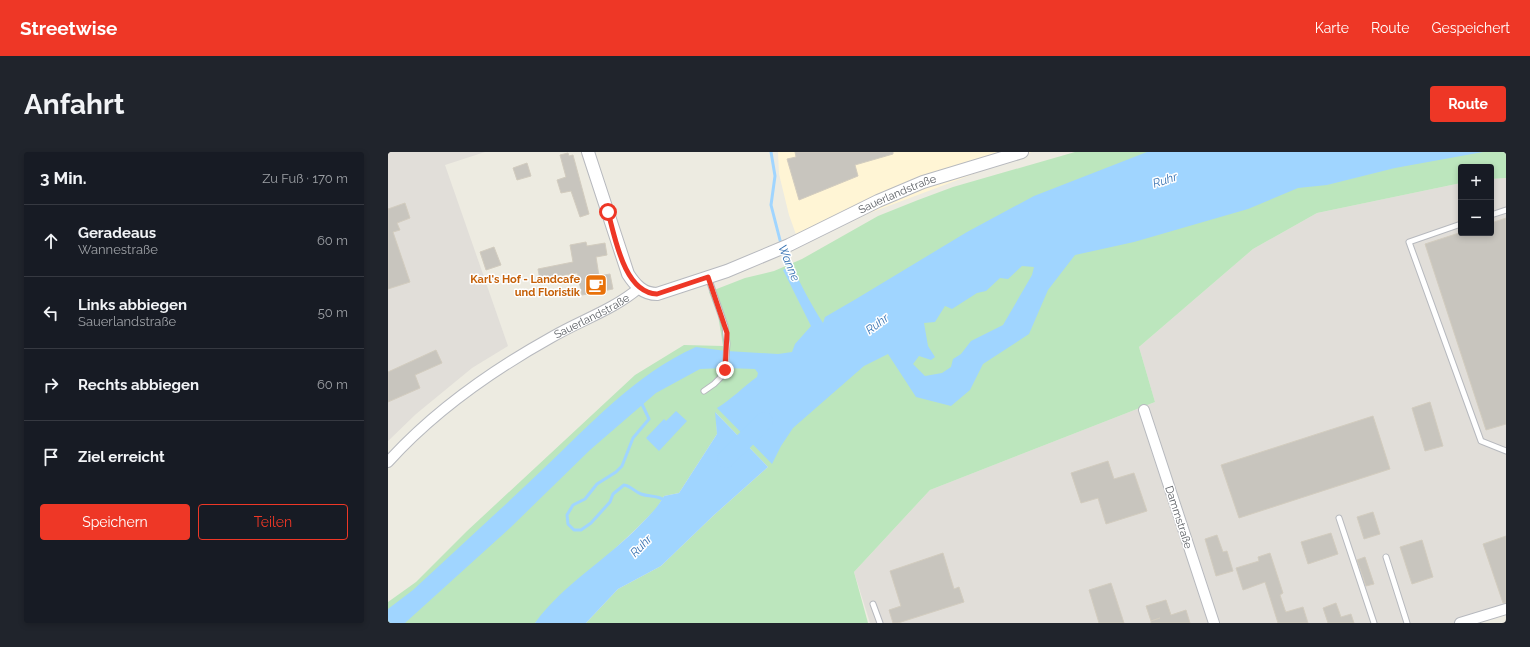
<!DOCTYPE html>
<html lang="de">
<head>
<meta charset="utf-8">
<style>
	body { margin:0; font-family:Raleway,sans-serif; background:#20242c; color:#f1f3f6 }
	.controls { position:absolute; right:12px; top:12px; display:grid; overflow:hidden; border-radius:4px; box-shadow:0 2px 6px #0003 }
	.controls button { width:36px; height:36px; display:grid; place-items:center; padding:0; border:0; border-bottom:1px solid #363941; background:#171b24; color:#f1f3f6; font:20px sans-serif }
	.stop { position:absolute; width:12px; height:12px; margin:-9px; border:3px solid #ee3726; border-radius:50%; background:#fff }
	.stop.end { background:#ee3726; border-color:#fff; box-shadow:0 1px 4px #0008 }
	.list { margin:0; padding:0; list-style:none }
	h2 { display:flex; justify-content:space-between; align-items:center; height:52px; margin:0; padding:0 16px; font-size:17px }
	h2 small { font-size:13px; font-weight:400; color:#9ea1a6 }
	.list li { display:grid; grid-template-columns:26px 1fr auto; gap:12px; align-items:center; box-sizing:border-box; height:72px; padding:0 16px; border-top:1px solid #363941 }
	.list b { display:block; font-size:15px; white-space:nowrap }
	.list p { margin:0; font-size:13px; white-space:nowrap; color:#9ea1a6 }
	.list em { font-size:13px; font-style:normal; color:#9ea1a6 }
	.actions { display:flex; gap:8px; padding:12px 16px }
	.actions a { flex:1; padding:9px 0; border:1px solid #ee3726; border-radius:4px; text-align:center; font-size:14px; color:#ee3726 }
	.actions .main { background:#ee3726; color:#fff }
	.icon { flex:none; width:22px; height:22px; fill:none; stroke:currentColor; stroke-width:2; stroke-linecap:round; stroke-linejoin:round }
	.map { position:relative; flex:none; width:1118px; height:471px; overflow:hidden; border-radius:4px }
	header { display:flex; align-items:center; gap:24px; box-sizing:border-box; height:56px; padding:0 20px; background:#ee3726; color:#fff }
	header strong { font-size:19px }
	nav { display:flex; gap:22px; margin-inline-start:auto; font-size:14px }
	.intro { display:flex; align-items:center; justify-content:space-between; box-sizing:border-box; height:96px; padding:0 24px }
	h1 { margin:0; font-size:28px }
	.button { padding:10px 18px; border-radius:4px; background:#ee3726; color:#fff; font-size:14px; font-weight:700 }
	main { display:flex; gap:24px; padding:0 24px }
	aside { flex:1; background:#171b24; border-radius:4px; box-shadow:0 2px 6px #0003 }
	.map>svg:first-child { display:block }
</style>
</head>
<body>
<header>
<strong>Streetwise</strong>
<nav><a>Karte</a><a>Route</a><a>Gespeichert</a></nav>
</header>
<div class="intro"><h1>Anfahrt</h1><a class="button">Route</a></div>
<main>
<aside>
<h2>3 Min.<small>Zu Fuß · 170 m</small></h2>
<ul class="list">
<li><svg class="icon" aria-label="ahead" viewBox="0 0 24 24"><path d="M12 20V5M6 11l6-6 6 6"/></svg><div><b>Geradeaus</b><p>Wannestraße</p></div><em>60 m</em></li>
<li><svg class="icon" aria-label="left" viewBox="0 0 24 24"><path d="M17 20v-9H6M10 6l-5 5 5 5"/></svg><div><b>Links abbiegen</b><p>Sauerlandstraße</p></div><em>50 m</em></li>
<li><svg class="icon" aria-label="right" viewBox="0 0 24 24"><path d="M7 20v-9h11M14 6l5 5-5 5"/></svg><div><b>Rechts abbiegen</b></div><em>60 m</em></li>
<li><svg class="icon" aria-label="arrive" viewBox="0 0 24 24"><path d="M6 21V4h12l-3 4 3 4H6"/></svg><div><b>Ziel erreicht</b></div></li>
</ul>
<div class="actions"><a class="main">Speichern</a><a>Teilen</a></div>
</aside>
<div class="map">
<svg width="1118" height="471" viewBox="0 0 1118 471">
	<rect width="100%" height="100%" fill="#edebe1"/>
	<!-- commercial -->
	<path fill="#fff5d5" d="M 390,0 L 644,0 L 410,88 L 401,63 L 391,22 Z"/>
	<!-- industrial -->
	<g fill="#e1ded9">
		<path d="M 0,0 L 97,0 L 57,13 L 120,194 L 84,216 L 28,262 L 0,289 Z"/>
		<path d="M 1118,26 L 1118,453 L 1069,471 L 482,471 L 466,420 L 542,338 L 767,250 L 751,195 L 865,97 L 929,61 L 1073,31 L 1073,81 L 1103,81 L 1103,27 Z"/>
	</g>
	<!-- green -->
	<path fill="#bce6bd" d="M 687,0 L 1118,0 L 1118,26 L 1103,27 L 1103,15 L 1073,15 L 1073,31 L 929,61 L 865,97 L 751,195 L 767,250 L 542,338 L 466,420 L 480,471 L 198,471 L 230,437 L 273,414 L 326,363 L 380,315 L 328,261 L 329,282 L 291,341 L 276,344 L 269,356 L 247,378 L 147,471 L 0,471 L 0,450 L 28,430 L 79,379 L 247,223 L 296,193 L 335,194 L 330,163 L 321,140 L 357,126 L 386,119 L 414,107 L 490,64 L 530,48 L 565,35 Z"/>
	<!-- water -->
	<g fill="#a0d5ff" fill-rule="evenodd">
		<path d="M 759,0 L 1095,0 L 1007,16 L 939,33 L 910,36 L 860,57 L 746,90 L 687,103 L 660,138 L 641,182 L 595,212 L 582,238 L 563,254 L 528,245 L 500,202 L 476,214 L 405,276 L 393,294 L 384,312 L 329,256 C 344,247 355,235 369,225 L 370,221 L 367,217 L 338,216 L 339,199 L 390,202 L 404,200 L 407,192 L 423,174 L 395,118 L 404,113 C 413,134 423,152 435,171 L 437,165 L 468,147 L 579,80 L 646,44 ZM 634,114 L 646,115 L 644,123 L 615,173 L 583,189 L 573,202 L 565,207 L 563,215 L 554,221 L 537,224 L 525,212 L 531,204 L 543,208 L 547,205 L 540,194 L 536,171 L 547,170 L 557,154 L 564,157 L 589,141 L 598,139 L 612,126 L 620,127 Z"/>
		<path d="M 308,195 L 338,199 L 337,216 L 312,217 L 268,241 L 202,298 L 122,376 L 17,471 L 0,471 L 0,457 L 25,438 C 68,398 112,358 154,318 C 202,273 247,222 308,195 Z"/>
		<path d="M 288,259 L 299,269 L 271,299 L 258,286 L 276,267 L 278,269 Z"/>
		<path d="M 327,260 L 380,315 L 326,363 L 273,414 L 230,437 L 198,471 L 147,471 C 175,432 220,407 253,372 C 262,363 270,355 276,344 L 291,341 L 329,282 Z"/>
	</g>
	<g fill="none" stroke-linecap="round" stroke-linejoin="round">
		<!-- stream -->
		<g stroke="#a0d5ff" stroke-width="3">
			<path d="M 383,0 L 387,24 L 383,53 L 393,92"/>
			<path d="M 394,98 L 402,119"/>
			<path d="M 253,250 L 261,267 L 245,286 L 234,314 L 228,320 L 209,332 L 197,347 L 185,353 L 179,363 L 180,372 L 186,378 L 193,378 L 203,371 L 222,350 L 225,342 L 236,333 C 243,334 247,340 253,342 C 261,345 269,343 276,348"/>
		</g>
		<!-- river -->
		<path stroke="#a0d5ff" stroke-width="18" d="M 338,307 L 376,269"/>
	</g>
	<!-- building -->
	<g fill="#c8c5be" stroke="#d2ccbf">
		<path d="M 407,0 L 505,0 L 505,2 L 467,13 L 470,24 L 411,48 L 399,7 L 408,5 Z"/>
		<path d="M 180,1 L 181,4 L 185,3 L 201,62 L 192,65 L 183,39 L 173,41 L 169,28 L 178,25 L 172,3 Z"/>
		<path d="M 139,11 L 143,24 L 129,28 L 125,16 Z"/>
		<path d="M 17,51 L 22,66 L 9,71 L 12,78 L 5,80 L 22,130 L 0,137 L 0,57 Z"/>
		<path d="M 1118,66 L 1118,272 L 1098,278 L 1037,92 L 1071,81 L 1103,81 L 1103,71 Z"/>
		<path d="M 198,90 L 199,94 L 217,91 L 219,103 L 208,105 L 211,124 L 222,122 L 225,137 L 194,143 L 189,121 L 152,128 L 150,117 L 185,110 L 182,93 Z"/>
		<path d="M 106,95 L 113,113 L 98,118 L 92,100 Z"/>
		<path d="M 48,198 L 54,211 L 27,223 L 32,236 L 0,250 L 0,220 Z"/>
		<path d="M 1042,250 L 1055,294 L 1037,299 L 1024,256 Z"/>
		<path d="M 985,264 L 1002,317 L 851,366 L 833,313 Z"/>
		<path d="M 720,309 L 726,327 L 746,321 L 759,359 L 718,372 L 710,346 L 693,351 L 683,321 Z"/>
		<path d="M 985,360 L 992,382 L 976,387 L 969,365 Z"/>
		<path d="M 943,381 L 950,402 L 920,412 L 913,390 Z"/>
		<path d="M 829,383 L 835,400 L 839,399 L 845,419 L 828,424 L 817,387 Z"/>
		<path d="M 1118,384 L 1118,451 L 1115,451 L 1095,392 Z"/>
		<path d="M 1034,388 L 1045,425 L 1024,432 L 1012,395 Z"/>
		<path d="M 555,401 L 566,437 L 571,435 L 576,450 L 510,471 L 505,471 L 501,458 L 513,454 L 502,419 Z"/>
		<path d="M 882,401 L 895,441 L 892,443 L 897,458 L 898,460 L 915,455 L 920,471 L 890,471 L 877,430 L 855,438 L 848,416 L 871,409 L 870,405 Z"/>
		<path d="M 977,405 L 986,432 L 978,434 L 969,408 Z"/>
		<path d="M 723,431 L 736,471 L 711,471 L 701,438 Z"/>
		<path d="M 778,448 L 783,463 L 798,458 L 802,471 L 763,471 L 763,469 L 772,466 L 763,469 L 758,454 Z"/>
		<path d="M 948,451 L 953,465 L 963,462 L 966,471 L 940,471 L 935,456 Z"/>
	</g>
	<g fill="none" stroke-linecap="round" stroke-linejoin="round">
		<!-- service casing -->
		<g stroke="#b7b9be" stroke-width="7">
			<g id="service">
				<path d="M 1103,63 L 1118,58"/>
				<path d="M 1073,72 L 1021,90 L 1093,289 L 1118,299"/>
				<path d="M 316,239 L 326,232 L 335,223 L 337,218 L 339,192 L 337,174 L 320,125"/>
				<path d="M 951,366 L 986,471"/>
				<path d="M 998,405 L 1019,471"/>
				<path d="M 485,452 L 492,471"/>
			</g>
		</g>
		<!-- minor casing -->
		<g stroke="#b7b9be" stroke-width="12">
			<g id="minor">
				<path d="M 756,258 L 826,471"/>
				<path id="s1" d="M 0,310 C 47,258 103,219 164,185 C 193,168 225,158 251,136"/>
				<path d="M 1072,471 L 1118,457"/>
			</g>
		</g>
		<!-- tertiary casing -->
		<g stroke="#b7b9be" stroke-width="14">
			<g id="tertiary">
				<path id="s2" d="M 200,0 L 240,122 C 247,133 255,142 269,142 L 339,119 L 401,93 L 490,49 L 535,30 L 634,0"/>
			</g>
		</g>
		<!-- service -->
		<use href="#service" stroke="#fff" stroke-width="5"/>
		<!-- minor -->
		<use href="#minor" stroke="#fff" stroke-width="10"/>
		<!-- tertiary -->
		<use href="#tertiary" stroke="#fff" stroke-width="12"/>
	</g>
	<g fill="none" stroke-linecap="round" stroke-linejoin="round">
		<!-- route -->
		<path stroke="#ee3726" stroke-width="5" d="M 220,60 C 227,85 236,141 269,142 L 320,125 L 339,181 L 337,218"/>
	</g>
	<!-- icons -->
	<defs>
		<g id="cafe-square" transform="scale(1.15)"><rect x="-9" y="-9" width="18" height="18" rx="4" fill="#e8710a" stroke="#fff"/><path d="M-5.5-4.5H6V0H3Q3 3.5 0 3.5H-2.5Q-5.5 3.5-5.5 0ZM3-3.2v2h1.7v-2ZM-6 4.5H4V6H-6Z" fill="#fff"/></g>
	</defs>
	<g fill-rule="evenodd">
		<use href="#cafe-square" x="208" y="133"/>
	</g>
	<g text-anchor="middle" stroke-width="3" stroke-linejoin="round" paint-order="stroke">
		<!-- street labels -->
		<g font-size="11" fill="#5a5e63" stroke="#fff">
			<text dy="4" stroke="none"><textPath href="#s2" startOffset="426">Sauerlandstraße</textPath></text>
			<text dy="4" stroke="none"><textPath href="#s1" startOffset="252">Sauerlandstraße</textPath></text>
			<text transform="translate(791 365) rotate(72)" y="4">Dammstraße</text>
		</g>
		<!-- food labels -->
		<g font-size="11" font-weight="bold" fill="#c56008" stroke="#fff" text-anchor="end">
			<text x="192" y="131">Karl's Hof - Landcafe<tspan x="192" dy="13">und Floristik</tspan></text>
		</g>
		<!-- water labels -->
		<g font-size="12" font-style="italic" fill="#3a75b4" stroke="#fff">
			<text transform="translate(777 28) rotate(-18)" y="4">Ruhr</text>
			<text transform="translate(401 111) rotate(68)" y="4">Wanne</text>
			<text transform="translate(489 172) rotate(-37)" y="4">Ruhr</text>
			<text transform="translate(253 394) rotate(-46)" y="4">Ruhr</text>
		</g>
	</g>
</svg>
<div class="controls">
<button>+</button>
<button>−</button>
</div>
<div class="stop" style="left:220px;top:60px"></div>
<div class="stop end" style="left:337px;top:218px"></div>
</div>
</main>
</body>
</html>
